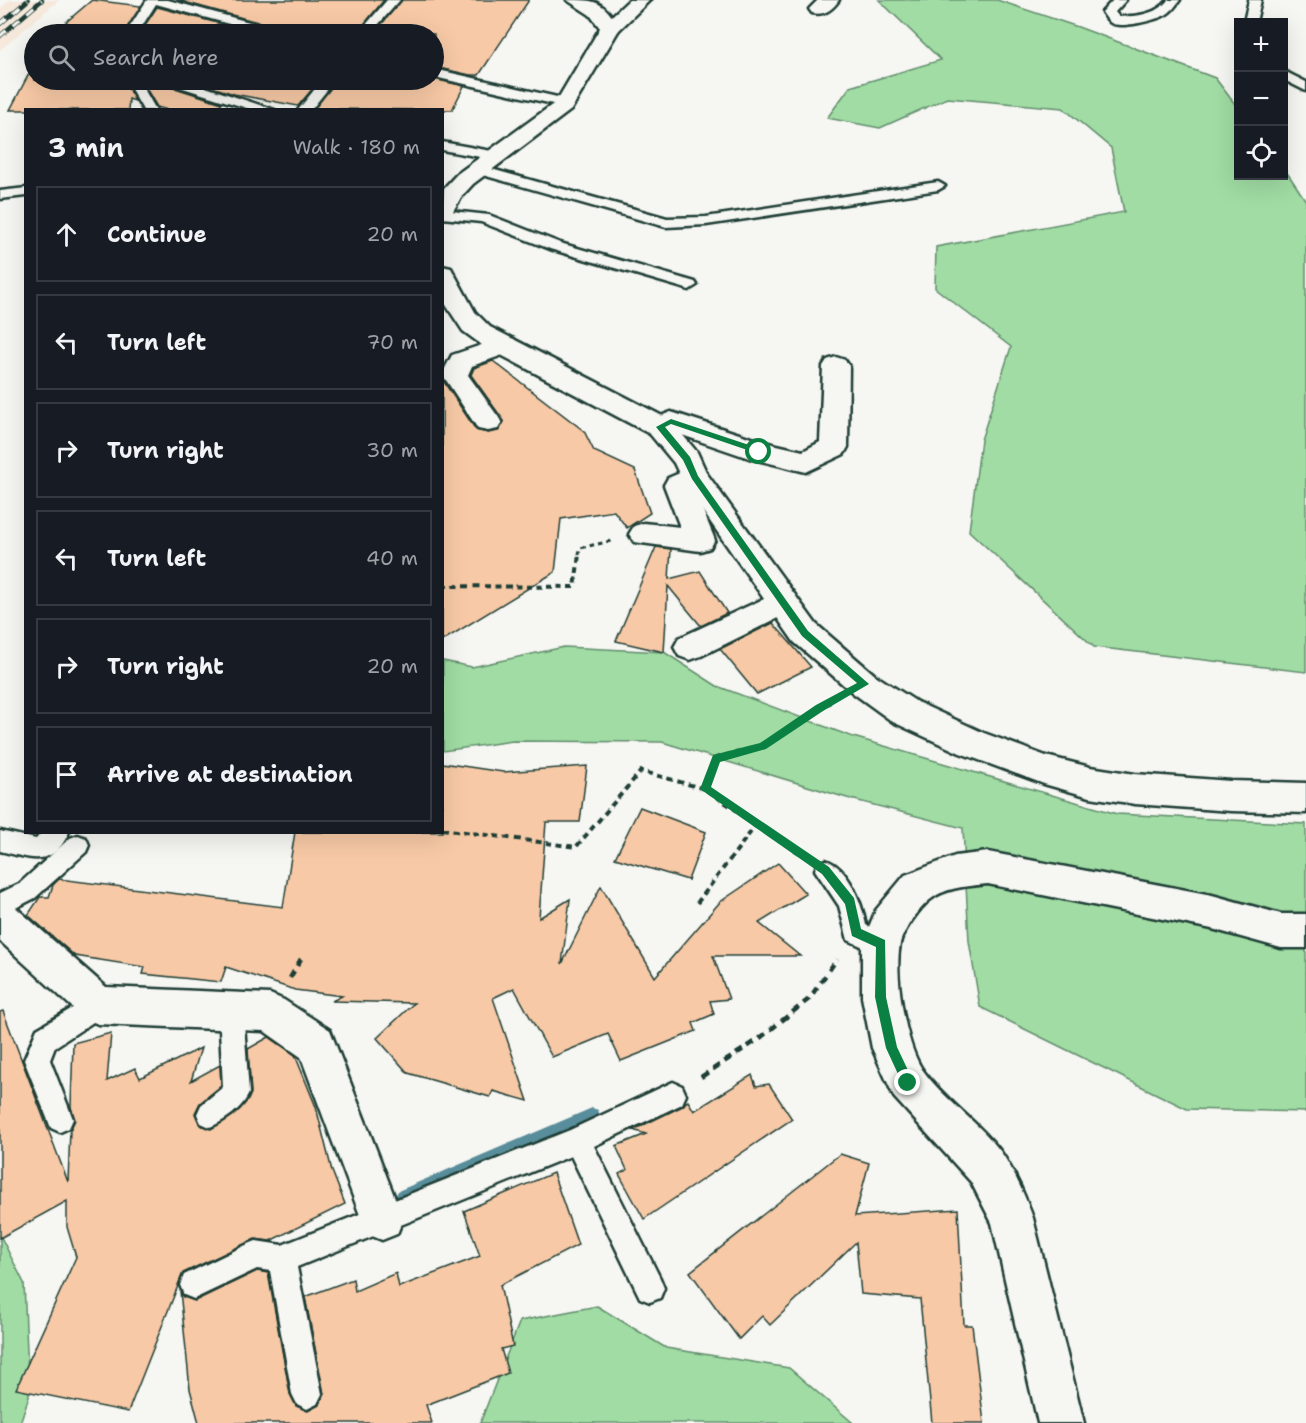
<!DOCTYPE html>
<html lang="en">
<head>
<meta charset="utf-8">
<style>
	body { margin:0; font-family:"Shantell Sans",sans-serif; background:#20242c; color:#f1f3f6 }
	.controls { position:absolute; right:18px; top:18px; display:grid; overflow:hidden; border-radius:0px; box-shadow:0 6px 24px #0002 }
	.controls button { width:54px; height:54px; display:grid; place-items:center; padding:0; border:0; border-bottom:2px solid #363941; background:#171b24; color:#f1f3f6; font:30px sans-serif }
	.stop { position:absolute; width:18px; height:18px; margin:-14px; border:4px solid #0b8043; border-radius:50%; background:#fff }
	.stop.end { background:#0b8043; border-color:#fff; box-shadow:0 2px 6px #0008 }
	.list { margin:0; padding:0; list-style:none }
	h2 { display:flex; justify-content:space-between; align-items:center; height:78px; margin:0; padding:0 24px; font-size:26px }
	h2 small { font-size:20px; font-weight:400; color:#9ea1a6 }
	.list li { display:grid; grid-template-columns:39px 1fr auto; gap:18px; align-items:center; box-sizing:border-box; height:96px; margin:0 12px 12px; padding:0 12px; border:2px solid #363941; border-radius:0px }
	.list b { display:block; font-size:22px; white-space:nowrap }
	.list em { font-size:20px; font-style:normal; color:#9ea1a6 }
	.icon { flex:none; width:33px; height:33px; fill:none; stroke:currentColor; stroke-width:2; stroke-linecap:round; stroke-linejoin:round }
	.map { position:relative; flex:none; width:1306px; height:1423px; overflow:hidden }
	.search { position:absolute; background:#171b24; box-shadow:0 6px 24px #0002; left:24px; top:24px; width:420px; height:66px; display:flex; align-items:center; gap:15px; box-sizing:border-box; padding:0 21px; border-radius:33px; color:#9ea1a6; font-size:22px }
	.panel { position:absolute; background:#171b24; box-shadow:0 6px 24px #0002; left:24px; top:108px; width:420px; height:726px; border-radius:0px }
	.map>svg:first-child { display:block }
</style>
</head>
<body>
<div class="map">
<svg width="1306" height="1423" viewBox="0 0 1306 1423">
	<rect width="100%" height="100%" fill="#f6f6f2"/>
	<filter id="ink" filterUnits="userSpaceOnUse"><feTurbulence type="fractalNoise" baseFrequency=".0167" numOctaves="2"/><feDisplacementMap in="SourceGraphic" scale="12" xChannelSelector="R" yChannelSelector="G"/><feConvolveMatrix kernelMatrix="1 2 1 2 8 2 1 2 1" color-interpolation-filters="sRGB"/></filter>
	<g filter="url(#ink)">
		<!-- built -->
		<path fill="#f6e8db" d="M 10,0 L 59,0 L 0,50 L 0,9 Z"/>
		<!-- green -->
		<g fill="#a0dca3" stroke="#608c6c" stroke-width="1.5">
			<path d="M 879,0 L 997,0 L 1078,27 L 1215,78 L 1238,108 L 1238,176 L 1284,176 L 1284,168 L 1306,201 L 1306,672 L 1094,647 L 969,531 L 981,440 L 1011,347 L 935,288 L 936,247 L 1124,212 L 1111,148 L 1063,108 L 947,98 L 880,128 L 827,118 L 850,87 L 941,60 Z"/>
			<path d="M 564,647 L 664,652 L 717,686 L 850,736 L 1117,814 L 1306,824 L 1306,1112 L 1187,1109 L 980,1007 L 969,941 L 963,828 L 847,798 L 662,742 L 513,741 L 443,751 L 443,661 L 472,667 Z"/>
			<path d="M 0,1235 L 24,1283 L 29,1396 L 20,1423 L 0,1423 Z"/>
			<path d="M 597,1306 L 666,1348 L 789,1368 L 853,1423 L 480,1423 L 520,1321 Z"/>
		</g>
		<g fill="none" stroke-linecap="round" stroke-linejoin="round">
			<!-- stream -->
			<path fill="#588d9b" fill-rule="evenodd" d="M 592,1108 L 598,1110 L 600,1116 L 598,1122 L 404,1206 L 398,1203 L 395,1197 L 398,1191 Z"/>
		</g>
		<!-- building -->
		<g fill="#f7c9a6" stroke="#1f3d34" stroke-width="1.5">
			<path d="M 92,0 L 141,6 L 123,34 L 52,34 Z"/>
			<path d="M 177,0 L 384,0 L 356,34 L 286,34 L 283,29 Z"/>
			<path d="M 402,0 L 529,0 L 479,75 L 470,75 L 434,67 L 434,34 L 373,34 Z"/>
			<path d="M 157,7 L 161,8 L 259,34 L 139,34 Z"/>
			<path d="M 34,64 L 34,80 L 124,80 L 135,101 L 129,99 L 128,110 L 10,110 Z"/>
			<path d="M 434,79 L 464,86 L 452,110 L 314,109 L 337,80 Z"/>
			<path d="M 141,80 L 163,80 L 166,85 L 222,103 L 213,110 L 168,110 L 157,107 Z"/>
			<path d="M 190,80 L 320,80 L 298,106 L 234,94 Z"/>
			<path d="M 493,361 L 584,431 L 594,451 L 635,470 L 650,513 L 627,528 L 614,511 L 561,519 L 555,572 L 442,641 L 442,379 L 476,430 L 488,433 L 498,431 L 504,421 L 471,375 L 474,368 Z"/>
			<path d="M 656,547 L 671,549 L 669,579 L 700,571 L 727,613 L 701,626 L 668,586 L 664,652 L 616,641 Z"/>
			<path d="M 773,623 L 811,667 L 757,694 L 720,649 Z"/>
			<path d="M 442,763 L 503,772 L 587,766 L 580,822 L 546,822 L 539,918 L 570,899 L 562,964 L 601,886 L 655,977 L 720,902 L 778,863 L 806,894 L 759,923 L 800,956 L 713,956 L 729,999 L 710,1001 L 714,1014 L 693,1023 L 696,1031 L 621,1061 L 608,1034 L 552,1057 L 514,988 L 493,998 L 528,1101 L 493,1091 L 490,1097 L 408,1073 L 377,1038 L 414,1003 L 332,1001 L 342,996 L 295,990 L 226,967 L 221,982 L 143,974 L 145,967 L 75,956 L 28,915 L 40,897 L 49,897 L 53,885 L 59,879 L 283,907 L 295,832 L 442,832 Z"/>
			<path d="M 640,807 L 706,832 L 688,880 L 615,858 Z"/>
			<path d="M 3,1011 L 68,1182 L 70,1130 L 75,1120 L 71,1107 L 73,1043 L 111,1033 L 107,1081 L 135,1068 L 140,1078 L 201,1048 L 191,1081 L 220,1065 L 221,1086 L 200,1103 L 195,1113 L 200,1125 L 211,1129 L 234,1115 L 248,1100 L 251,1093 L 248,1049 L 269,1037 L 295,1055 L 316,1107 L 332,1171 L 345,1204 L 270,1241 L 255,1239 L 183,1273 L 128,1412 L 16,1389 L 76,1257 L 67,1227 L 67,1201 L 0,1238 L 0,1012 Z"/>
			<path d="M 752,1075 L 756,1086 L 769,1084 L 792,1119 L 644,1219 L 619,1174 L 627,1170 L 616,1146 L 646,1134 L 633,1130 L 683,1106 L 686,1102 L 688,1101 L 694,1111 Z"/>
			<path d="M 840,1154 L 869,1163 L 855,1216 L 958,1209 L 964,1325 L 972,1325 L 984,1423 L 932,1423 L 920,1299 L 861,1294 L 856,1242 L 770,1325 L 762,1316 L 739,1339 L 690,1272 Z"/>
			<path d="M 553,1173 L 578,1245 L 500,1285 L 513,1346 L 501,1349 L 508,1373 L 426,1405 L 432,1423 L 199,1423 L 190,1389 L 180,1291 L 183,1297 L 195,1301 L 257,1271 L 268,1273 L 290,1394 L 296,1406 L 308,1411 L 319,1405 L 324,1394 L 305,1297 L 353,1279 L 355,1291 L 396,1273 L 399,1287 L 480,1256 L 464,1211 Z"/>
		</g>
		<g fill="none" stroke-linecap="round" stroke-linejoin="round">
			<!-- lane casing -->
			<g stroke="#1f3d34" stroke-width="5">
				<g id="lane">
					<path d="M 147,0 L 168,0 L 282,31 L 284,34 L 266,34 L 156,4 L 137,34 L 125,34 Z"/>
					<path d="M 387,0 L 400,0 L 370,34 L 358,34 Z"/>
					<path d="M 1113,0 L 1126,0 L 1115,12 L 1119,17 C 1137,16 1156,15 1168,0 L 1180,0 C 1176,5 1173,10 1167,14 C 1158,20 1120,29 1111,23 C 1108,21 1104,15 1102,12 Z"/>
					<path d="M 1249,0 L 1261,0 L 1256,22 L 1244,22 Z"/>
					<path d="M 434,69 L 566,99 L 573,103 L 566,107 L 434,77 Z"/>
					<path d="M 1284,71 L 1306,82 L 1306,91 L 1284,80 Z"/>
					<path d="M 126,80 L 139,80 L 156,110 L 143,110 Z"/>
					<path d="M 165,80 L 184,80 L 275,110 L 253,110 L 167,83 Z"/>
					<path d="M 322,80 L 335,80 L 311,110 L 298,110 Z"/>
					<path d="M 442,142 L 497,152 L 504,156 L 497,160 L 442,150 Z"/>
					<path d="M 477,165 L 667,218 L 706,217 L 938,182 L 945,186 L 938,190 L 706,225 L 666,227 L 472,172 L 470,169 L 472,166 Z"/>
					<path d="M 26,188 L 26,196 L 0,199 L 0,191 Z"/>
					<path d="M 442,210 L 489,215 L 560,243 L 695,282 L 697,285 L 689,290 L 683,288 L 550,249 L 481,222 L 442,218 Z"/>
					<path d="M 0,831 L 36,839 L 42,832 L 69,832 C 52,869 31,858 0,851 Z"/>
					<path d="M 78,835 L 86,838 L 89,845 L 86,852 L 35,898 L 0,916 L 0,893 L 19,884 L 70,838 Z"/>
					<path d="M 826,860 C 849,868 862,903 866,925 L 889,936 L 893,944 L 889,952 L 881,955 L 848,940 L 839,906 L 815,870 L 818,863 Z"/>
					<path d="M 98,993 L 107,997 L 110,1005 L 107,1013 L 55,1047 L 50,1060 L 73,1119 L 69,1128 L 60,1132 L 51,1128 L 24,1060 L 37,1029 Z"/>
					<path d="M 231,998 L 240,1002 L 243,1010 L 249,1093 C 243,1108 225,1121 210,1127 L 201,1123 L 197,1114 L 201,1105 L 223,1087 L 219,1010 L 222,1002 Z"/>
					<path d="M 673,1082 L 682,1086 L 686,1095 L 682,1104 L 594,1146 L 660,1278 L 664,1288 L 660,1298 L 650,1302 L 640,1298 L 571,1156 L 297,1267 L 322,1394 L 317,1404 L 307,1409 L 297,1404 L 292,1394 L 270,1271 L 257,1269 L 194,1299 L 184,1295 L 180,1285 L 184,1275 L 246,1245 L 256,1241 L 282,1245 L 570,1130 Z"/>
				</g>
			</g>
			<!-- street casing -->
			<g stroke="#1f3d34" stroke-width="5">
				<g id="street">
					<path d="M 629,0 L 650,0 L 617,32 L 603,32 L 600,28 L 603,24 Z"/>
					<path d="M 818,0 L 839,0 C 832,10 824,16 812,13 L 809,9 Z"/>
					<path d="M 505,337 L 514,339 L 518,345 L 514,351 L 472,366 L 468,375 L 502,422 L 498,429 L 488,431 L 478,429 L 442,374 L 452,355 Z"/>
					<path d="M 836,357 L 845,360 L 849,366 L 848,447 L 844,454 L 806,472 L 749,458 L 673,432 L 660,436 L 650,434 L 646,427 L 650,420 L 671,412 L 764,442 L 803,451 L 820,442 L 823,366 L 827,360 Z"/>
					<path d="M 694,467 L 704,470 L 708,477 L 704,484 L 694,489 L 715,540 L 710,548 L 700,551 L 634,542 L 629,534 L 634,526 L 644,523 L 680,527 L 664,485 L 668,478 Z"/>
					<path d="M 783,590 L 794,594 L 798,602 L 794,610 L 701,656 L 690,660 L 679,656 L 674,647 L 679,638 Z"/>
					<path d="M 0,900 L 13,905 L 106,987 L 270,994 L 284,1000 L 330,1030 L 403,1219 L 397,1234 L 382,1240 L 367,1234 L 301,1057 L 264,1031 L 98,1024 L 84,1018 L 0,941 Z"/>
				</g>
			</g>
			<!-- secondary casing -->
			<g stroke="#1f3d34" stroke-width="5">
				<g id="secondary">
					<path d="M 567,0 C 599,0 602,1 620,28 L 571,110 L 473,184 L 462,196 L 450,216 L 442,218 L 444,188 L 457,174 L 556,102 L 600,28 L 590,15 Z"/>
					<path d="M 442,266 L 451,268 L 475,312 L 490,327 L 670,420 L 697,452 L 707,474 L 816,624 L 875,675 L 917,702 L 984,733 L 1046,756 L 1090,767 L 1135,774 L 1231,781 L 1306,783 L 1306,813 L 1231,811 L 1135,804 L 1090,797 L 1044,784 L 960,753 L 893,722 L 853,693 L 794,642 L 684,484 L 674,463 L 650,434 L 482,345 L 463,331 L 442,299 Z"/>
					<path d="M 988,852 L 1212,895 L 1281,914 L 1306,914 L 1306,948 L 1281,948 L 1212,929 L 988,884 C 970,886 946,887 931,899 C 921,906 902,932 900,944 C 894,974 905,1043 922,1069 C 943,1099 979,1122 1001,1152 C 1014,1171 1025,1196 1033,1218 L 1084,1423 L 1038,1423 L 992,1223 L 971,1182 L 894,1097 L 872,1048 L 862,997 L 862,944 L 876,910 L 905,875 L 955,856 Z"/>
				</g>
			</g>
			<!-- path-far2 -->
			<path stroke="#1f3d34" stroke-width="3" stroke-dasharray="4.5 4" stroke-linecap="butt" d="M 579,555 L 580,548 L 611,541"/>
			<!-- path-far1 -->
			<g stroke="#1f3d34" stroke-width="4" stroke-dasharray="6 4.5" stroke-linecap="butt">
				<path d="M 442,586 L 575,587 L 579,554"/>
				<path d="M 705,789 L 716,758 L 763,746 L 830,702"/>
				<path d="M 442,829 L 576,847 L 641,771 L 705,789 L 800,853"/>
				<path d="M 697,903 L 756,825"/>
			</g>
			<!-- path -->
			<g stroke="#1f3d34" stroke-width="4.5" stroke-dasharray="8 6" stroke-linecap="butt">
				<path d="M 290,978 L 302,957"/>
				<path d="M 701,1077 L 759,1039 L 809,999 L 837,959"/>
			</g>
			<!-- lane -->
			<use href="#lane" fill="#f6f6f2" fill-rule="evenodd"/>
			<!-- street -->
			<use href="#street" fill="#f6f6f2" fill-rule="evenodd"/>
			<!-- secondary -->
			<use href="#secondary" fill="#f6f6f2" fill-rule="evenodd"/>
			<!-- rail casing -->
			<g stroke="#1f3d34" stroke-width="4.5">
				<g id="rail">
					<path d="M 0,24 L 28,0"/>
					<path d="M 0,36 L 42,0"/>
				</g>
			</g>
			<!-- rail -->
			<use href="#rail" stroke="#f6f6f2" stroke-width="3" stroke-dasharray="9" stroke-linecap="butt"/>
		</g>
	</g>
	<!-- route -->
	<path fill="#0b8043" d="M 671,419 L 761,449 L 761,454 L 759,454 L 671,424 L 665,427 L 690,457 L 698,476 L 808,631 L 869,684 L 823,711 L 766,749 L 720,762 L 711,787 L 829,867 L 854,898 L 861,929 L 885,940 L 886,997 L 897,1047 L 914,1083 L 908,1089 L 904,1087 L 886,1048 L 875,997 L 876,947 L 852,936 L 845,904 L 822,874 L 700,789 L 713,755 L 760,743 L 816,705 L 857,683 L 802,636 L 692,479 L 683,460 L 656,427 Z"/>
</svg>
<div class="controls">
<button>+</button>
<button>−</button>
<button><svg class="icon" aria-label="locate" viewBox="0 0 24 24"><circle cx="12" cy="12" r="6"/><path d="M12 2v4M12 18v4M2 12h4M18 12h4"/></svg></button>
</div>
<div class="stop" style="left:759px;top:452px"></div>
<div class="stop end" style="left:908px;top:1083px"></div>
<div class="search"><svg class="icon" aria-label="search" viewBox="0 0 24 24"><circle cx="10" cy="10" r="6"/><path d="M15 15l6 6"/></svg>Search here</div>
<section class="panel">
<h2>3 min<small>Walk · 180 m</small></h2>
<ul class="list">
<li><svg class="icon" aria-label="ahead" viewBox="0 0 24 24"><path d="M12 20V5M6 11l6-6 6 6"/></svg><div><b>Continue</b></div><em>20 m</em></li>
<li><svg class="icon" aria-label="left" viewBox="0 0 24 24"><path d="M17 20v-9H6M10 6l-5 5 5 5"/></svg><div><b>Turn left</b></div><em>70 m</em></li>
<li><svg class="icon" aria-label="right" viewBox="0 0 24 24"><path d="M7 20v-9h11M14 6l5 5-5 5"/></svg><div><b>Turn right</b></div><em>30 m</em></li>
<li><svg class="icon" aria-label="left" viewBox="0 0 24 24"><path d="M17 20v-9H6M10 6l-5 5 5 5"/></svg><div><b>Turn left</b></div><em>40 m</em></li>
<li><svg class="icon" aria-label="right" viewBox="0 0 24 24"><path d="M7 20v-9h11M14 6l5 5-5 5"/></svg><div><b>Turn right</b></div><em>20 m</em></li>
<li><svg class="icon" aria-label="arrive" viewBox="0 0 24 24"><path d="M6 21V4h12l-3 4 3 4H6"/></svg><div><b>Arrive at destination</b></div></li>
</ul>
</section>
</div>
</body>
</html>
